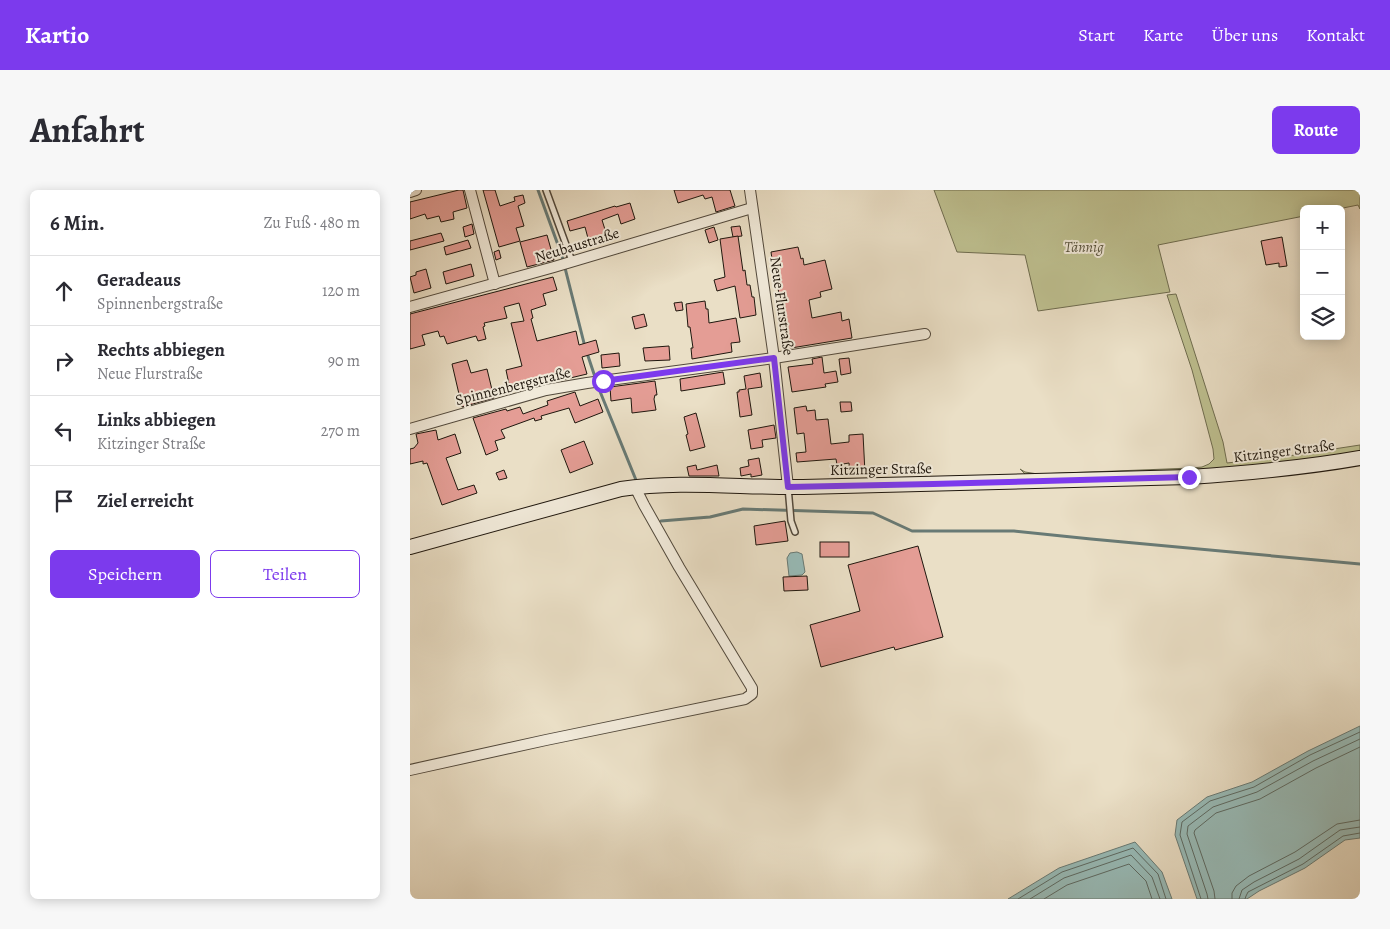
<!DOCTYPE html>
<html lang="de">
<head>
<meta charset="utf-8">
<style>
	body { margin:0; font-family:Alegreya,serif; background:#f7f7f7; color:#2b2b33 }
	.controls { position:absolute; right:15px; top:15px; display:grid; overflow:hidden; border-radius:8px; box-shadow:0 2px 12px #0003 }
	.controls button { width:45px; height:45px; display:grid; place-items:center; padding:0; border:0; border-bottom:1px solid #e1e1e2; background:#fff; color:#2b2b33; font:25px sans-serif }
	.stop { position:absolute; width:15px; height:15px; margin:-11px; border:4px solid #7c3aed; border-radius:50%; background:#fff }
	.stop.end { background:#7c3aed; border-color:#fff; box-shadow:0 1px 5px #0008 }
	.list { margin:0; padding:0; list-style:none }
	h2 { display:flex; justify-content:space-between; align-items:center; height:65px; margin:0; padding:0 20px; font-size:21px }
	h2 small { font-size:16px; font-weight:400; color:#7c7c81 }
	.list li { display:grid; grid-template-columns:32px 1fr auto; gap:15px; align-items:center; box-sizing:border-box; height:70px; padding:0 20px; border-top:1px solid #e1e1e2 }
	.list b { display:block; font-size:19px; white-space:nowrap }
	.list p { margin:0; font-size:16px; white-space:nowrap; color:#7c7c81 }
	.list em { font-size:16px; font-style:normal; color:#7c7c81 }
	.actions { display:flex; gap:10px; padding:15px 20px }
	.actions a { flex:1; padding:11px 0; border:1px solid #7c3aed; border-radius:8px; text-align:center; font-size:18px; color:#7c3aed }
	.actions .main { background:#7c3aed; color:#fff }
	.icon { flex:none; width:28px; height:28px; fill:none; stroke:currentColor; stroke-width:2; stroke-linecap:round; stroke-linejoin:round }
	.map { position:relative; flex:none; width:950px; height:709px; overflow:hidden; border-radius:8px }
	header { display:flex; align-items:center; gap:30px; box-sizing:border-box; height:70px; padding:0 25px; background:#7c3aed; color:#fff }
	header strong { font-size:24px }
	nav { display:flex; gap:28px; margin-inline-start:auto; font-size:18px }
	.intro { display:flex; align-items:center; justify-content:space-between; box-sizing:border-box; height:120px; padding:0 30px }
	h1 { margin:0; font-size:35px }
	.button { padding:12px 22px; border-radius:8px; background:#7c3aed; color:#fff; font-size:18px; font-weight:700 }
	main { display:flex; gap:30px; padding:0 30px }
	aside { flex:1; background:#fff; border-radius:8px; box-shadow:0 2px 12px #0003 }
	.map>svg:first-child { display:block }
</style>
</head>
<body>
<header>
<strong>Kartio</strong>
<nav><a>Start</a><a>Karte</a><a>Über uns</a><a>Kontakt</a></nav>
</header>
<div class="intro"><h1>Anfahrt</h1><a class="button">Route</a></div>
<main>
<aside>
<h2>6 Min.<small>Zu Fuß · 480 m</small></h2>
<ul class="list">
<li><svg class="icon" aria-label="ahead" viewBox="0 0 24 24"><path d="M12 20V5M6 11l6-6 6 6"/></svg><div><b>Geradeaus</b><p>Spinnenbergstraße</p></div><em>120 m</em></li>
<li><svg class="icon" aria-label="right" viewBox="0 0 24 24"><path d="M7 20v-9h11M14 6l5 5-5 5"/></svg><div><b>Rechts abbiegen</b><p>Neue Flurstraße</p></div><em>90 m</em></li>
<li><svg class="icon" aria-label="left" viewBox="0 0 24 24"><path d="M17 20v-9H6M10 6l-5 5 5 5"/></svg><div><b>Links abbiegen</b><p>Kitzinger Straße</p></div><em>270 m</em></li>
<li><svg class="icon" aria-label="arrive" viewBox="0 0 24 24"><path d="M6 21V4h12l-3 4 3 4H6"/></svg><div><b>Ziel erreicht</b></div></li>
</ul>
<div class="actions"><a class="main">Speichern</a><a>Teilen</a></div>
</aside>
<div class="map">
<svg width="950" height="709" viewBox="0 0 950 709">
	<rect width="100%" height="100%" fill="#eadfc6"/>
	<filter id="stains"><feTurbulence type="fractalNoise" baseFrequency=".004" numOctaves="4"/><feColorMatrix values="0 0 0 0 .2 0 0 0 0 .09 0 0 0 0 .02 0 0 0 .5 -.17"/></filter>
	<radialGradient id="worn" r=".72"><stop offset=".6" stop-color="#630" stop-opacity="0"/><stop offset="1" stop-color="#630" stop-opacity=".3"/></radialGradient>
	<!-- green -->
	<g fill="#bec090" stroke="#6e6c4f">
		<path d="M 524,0 L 950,0 L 950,19 L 948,15 L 928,19 L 894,19 L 894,26 L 748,55 L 760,102 L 628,121 L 615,65 L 547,62 Z"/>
		<path d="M 766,104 L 813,252 L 817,273 L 878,266 L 950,255 L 950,263 L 832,279 L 616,285 L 610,279 L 615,282 L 628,284 L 782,278 L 792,277 L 799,274 L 804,269 L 803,259 L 782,180 L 757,105 Z"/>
	</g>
	<!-- water -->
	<g fill="#98bcb9" stroke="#687a75">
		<path d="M 387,362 L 392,364 L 395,382 L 392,385 L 379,386 L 377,368 L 380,363 Z"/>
		<path d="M 950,536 L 950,648 L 935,650 L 895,678 L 849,701 L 837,709 L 787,709 L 765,645 L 767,630 L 797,607 L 842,592 L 898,561 Z"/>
		<path d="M 725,652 L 752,682 L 762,709 L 598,709 L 649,678 Z"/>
	</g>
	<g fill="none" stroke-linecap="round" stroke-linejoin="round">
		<!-- shore -->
		<g stroke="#5c6a64" stroke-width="1">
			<path d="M 608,709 L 652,682 L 723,658 L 748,684 L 756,709"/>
			<path d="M 620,709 L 654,688 L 721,665 L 742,687 L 750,709"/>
			<path d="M 634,709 L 657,695 L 719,674 L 736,691 L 742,709"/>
			<path d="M 791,709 L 770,645 L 772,632 L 800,611 L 844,597 L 900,565 L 950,542"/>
			<path d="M 798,709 L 797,704 L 777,644 L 778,636 L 803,617 L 847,602 L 903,571 L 950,549"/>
			<path d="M 805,709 L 804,701 L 784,643 L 785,640 L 806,623 L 850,609 L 906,578 L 950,557"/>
			<path d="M 822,709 L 822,703 L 826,696 L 839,686 L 885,662 L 927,634 L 950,630"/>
			<path d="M 829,709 L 832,700 L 844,692 L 889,669 L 930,640 L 950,637"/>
			<path d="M 835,709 L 836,706 L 838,702 L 893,674 L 933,646 L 950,643"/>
		</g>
		<!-- stream -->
		<g stroke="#687a75" stroke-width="3">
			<path d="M 128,0 L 152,66 L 175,157"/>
			<path d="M 177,163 L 189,199 L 226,290"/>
			<path d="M 251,331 L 300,327 L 333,319 L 463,323 L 502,341 L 604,341 L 681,349 L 950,374"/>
		</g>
	</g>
	<!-- building -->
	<g fill="#e49d95" stroke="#1f170e">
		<path d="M 49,0 L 53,0 L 57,18 L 43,22 L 44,29 L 31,32 L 29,26 L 17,29 L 15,24 L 0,29 L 0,12 Z"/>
		<path d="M 73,0 L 85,0 L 90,16 L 105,11 L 104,7 L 113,5 L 115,13 L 108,16 L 114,36 L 106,38 L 110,51 L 89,57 Z"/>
		<path d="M 264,0 L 320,0 L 325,16 L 306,22 L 302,7 L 295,9 L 293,5 L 268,13 Z"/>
		<path d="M 220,13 L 225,29 L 211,34 L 208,24 L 192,30 L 197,46 L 179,52 L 175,37 L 160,41 L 157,31 L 205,16 L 206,17 Z"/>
		<path d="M 62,34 L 64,44 L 55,47 L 53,37 Z"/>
		<path d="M 330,36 L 332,46 L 323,47 L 321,37 Z"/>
		<path d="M 304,37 L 308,50 L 299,53 L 295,40 Z"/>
		<path d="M 31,43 L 34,51 L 0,60 L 0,51 Z"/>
		<path d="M 137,45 L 144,70 L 117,77 L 110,52 Z"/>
		<path d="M 328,46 L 333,81 L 335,80 L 337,95 L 340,95 L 342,107 L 344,107 L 346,125 L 330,128 L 325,96 L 307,101 L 304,90 L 315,87 L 310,49 Z"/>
		<path d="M 872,47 L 877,76 L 869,77 L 869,73 L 856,75 L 851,51 Z"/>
		<path d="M 58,50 L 61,58 L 36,65 L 34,57 Z"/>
		<path d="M 388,57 L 391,69 L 393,68 L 394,75 L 415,70 L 422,99 L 410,102 L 411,107 L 399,110 L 402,128 L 431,122 L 432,131 L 439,129 L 442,148 L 375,159 L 368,97 L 366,97 L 361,62 Z"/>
		<path d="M 89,60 L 91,68 L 86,70 L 84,62 Z"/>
		<path d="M 61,74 L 64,86 L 36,94 L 33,82 Z"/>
		<path d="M 16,79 L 21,98 L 4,103 L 0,87 L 6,85 L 6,82 Z"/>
		<path d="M 143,87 L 147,100 L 133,104 L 136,115 L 121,120 L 123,128 L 121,129 L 127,151 L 166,141 L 169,155 L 186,150 L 189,162 L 172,167 L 177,184 L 118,198 L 117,195 L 100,199 L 96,180 L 112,176 L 101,133 L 114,131 L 109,113 L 94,117 L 97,128 L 74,133 L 75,136 L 73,137 L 76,149 L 68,151 L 66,146 L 37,154 L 34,146 L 30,147 L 28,141 L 12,145 L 15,155 L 0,159 L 0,124 Z"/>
		<path d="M 295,111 L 296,119 L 298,119 L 299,133 L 326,128 L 330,152 L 321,153 L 322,162 L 282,169 L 281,158 L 283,158 L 280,137 L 278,137 L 276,114 Z"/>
		<path d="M 272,112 L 273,120 L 266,121 L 264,113 Z"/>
		<path d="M 234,124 L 237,136 L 225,139 L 222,127 Z"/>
		<path d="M 259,156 L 260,170 L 235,171 L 233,158 Z"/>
		<path d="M 209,163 L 210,176 L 192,178 L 191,165 Z"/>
		<path d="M 412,167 L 414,183 L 426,181 L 428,192 L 415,194 L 416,197 L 382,202 L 378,177 L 403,174 L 402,169 Z"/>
		<path d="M 439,168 L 441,183 L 431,185 L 429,169 Z"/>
		<path d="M 57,170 L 61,183 L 77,179 L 84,208 L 52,217 L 42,174 Z"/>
		<path d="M 313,182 L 315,194 L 271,201 L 270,189 Z"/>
		<path d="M 350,183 L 352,197 L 338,199 L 342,225 L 330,227 L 327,202 L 329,202 L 329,200 L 336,199 L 334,186 Z"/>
		<path d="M 245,191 L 247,205 L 245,205 L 244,209 L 246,220 L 222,223 L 221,208 L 201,211 L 200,197 Z"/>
		<path d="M 165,202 L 170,216 L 188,209 L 193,222 L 165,233 L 159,218 L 131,226 L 132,229 L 125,231 L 124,228 L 91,240 L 95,248 L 85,251 L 88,260 L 76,265 L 63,228 L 96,219 L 97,221 L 110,217 L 113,224 L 138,215 L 137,211 Z"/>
		<path d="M 430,212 L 441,212 L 442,221 L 431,222 Z"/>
		<path d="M 396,216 L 397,221 L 405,220 L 406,230 L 418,229 L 421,254 L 439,252 L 439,245 L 453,244 L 455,283 L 440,284 L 439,273 L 427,275 L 426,269 L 387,272 L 386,263 L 396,262 L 394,243 L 387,244 L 384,218 Z"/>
		<path d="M 286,223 L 295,257 L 280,261 L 276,245 L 278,244 L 274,227 Z"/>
		<path d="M 364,235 L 366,248 L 352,250 L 353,257 L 341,259 L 338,240 Z"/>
		<path d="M 26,240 L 28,250 L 45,244 L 51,263 L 36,268 L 48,300 L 64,295 L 67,303 L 32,315 L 17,273 L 13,274 L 13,271 L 0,274 L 0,259 L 4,258 L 8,253 L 6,244 Z"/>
		<path d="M 174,251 L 183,274 L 160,283 L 151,260 Z"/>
		<path d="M 349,268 L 352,285 L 341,287 L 341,284 L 331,286 L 330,278 L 339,276 L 338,270 Z"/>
		<path d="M 286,275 L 287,280 L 307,275 L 309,286 L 279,286 L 277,277 Z"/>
		<path d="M 94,280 L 97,288 L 89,290 L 86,283 Z"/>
		<path d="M 375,331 L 378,351 L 346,355 L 344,336 Z"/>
		<rect x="410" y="352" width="29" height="15"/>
		<path d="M 508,356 L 533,447 L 485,460 L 484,457 L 411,477 L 400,435 L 450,421 L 438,375 Z"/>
		<path d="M 397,386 L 398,400 L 374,401 L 373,387 Z"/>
	</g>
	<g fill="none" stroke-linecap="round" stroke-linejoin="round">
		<!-- lane casing -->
		<g stroke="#52493c" stroke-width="8">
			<g id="lane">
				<path d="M 136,0 L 162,71"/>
				<path d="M 378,297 L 381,331 L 385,342"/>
			</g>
		</g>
		<!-- street casing -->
		<g stroke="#52493c" stroke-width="12">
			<g id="street">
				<path d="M 60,0 L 85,94"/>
				<path d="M 340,0 L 364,168 L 378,297"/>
				<path d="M 0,2 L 6,0"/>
				<path d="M 0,117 L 144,77 L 342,18"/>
				<path d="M 0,239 L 136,200 L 177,193 L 364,168 L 515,144"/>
				<path d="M 0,580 L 136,550 L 335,509 L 342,504 L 342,498 L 269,377 L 234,315 L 225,297"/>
			</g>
		</g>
		<!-- secondary casing -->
		<g stroke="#1f170e" stroke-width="16">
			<path id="secondary" d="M 0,357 L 211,299 C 271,290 333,298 393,297 C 522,294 651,291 779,287 C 837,283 894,278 950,268"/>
		</g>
		<!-- lane -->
		<use href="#lane" stroke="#f1eada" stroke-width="5"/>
		<!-- street -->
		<use href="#street" stroke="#f1eada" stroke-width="10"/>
		<!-- secondary -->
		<use href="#secondary" stroke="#f1eada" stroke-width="14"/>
	</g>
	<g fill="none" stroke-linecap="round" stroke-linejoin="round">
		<!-- route -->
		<path stroke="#7c3aed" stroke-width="6" d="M 193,191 L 364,168 L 378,297 L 523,294 L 779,287"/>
	</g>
	<g text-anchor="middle" stroke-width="4" stroke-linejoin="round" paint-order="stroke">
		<!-- street labels -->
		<g font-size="15" fill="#1f170e" stroke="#f1eada">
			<text transform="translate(167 55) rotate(-17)" y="5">Neubaustraße</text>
			<text transform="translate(372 116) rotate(82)" y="5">Neue Flurstraße</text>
			<text transform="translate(103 196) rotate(-14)" y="5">Spinnenbergstraße</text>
			<text transform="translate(874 261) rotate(-7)" y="5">Kitzinger Straße</text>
			<text transform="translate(471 279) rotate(-1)" y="5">Kitzinger Straße</text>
		</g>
		<!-- park labels -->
		<g font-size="15" font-style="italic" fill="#57523c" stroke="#f1eada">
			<text x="674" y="62">Tännig</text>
		</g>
	</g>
	<rect width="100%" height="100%" filter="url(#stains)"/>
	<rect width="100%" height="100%" fill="url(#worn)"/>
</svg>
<div class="controls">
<button>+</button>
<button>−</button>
<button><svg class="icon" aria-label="layers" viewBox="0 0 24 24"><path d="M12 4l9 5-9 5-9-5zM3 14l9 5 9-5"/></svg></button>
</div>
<div class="stop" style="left:193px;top:191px"></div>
<div class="stop end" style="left:779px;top:287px"></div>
</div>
</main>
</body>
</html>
